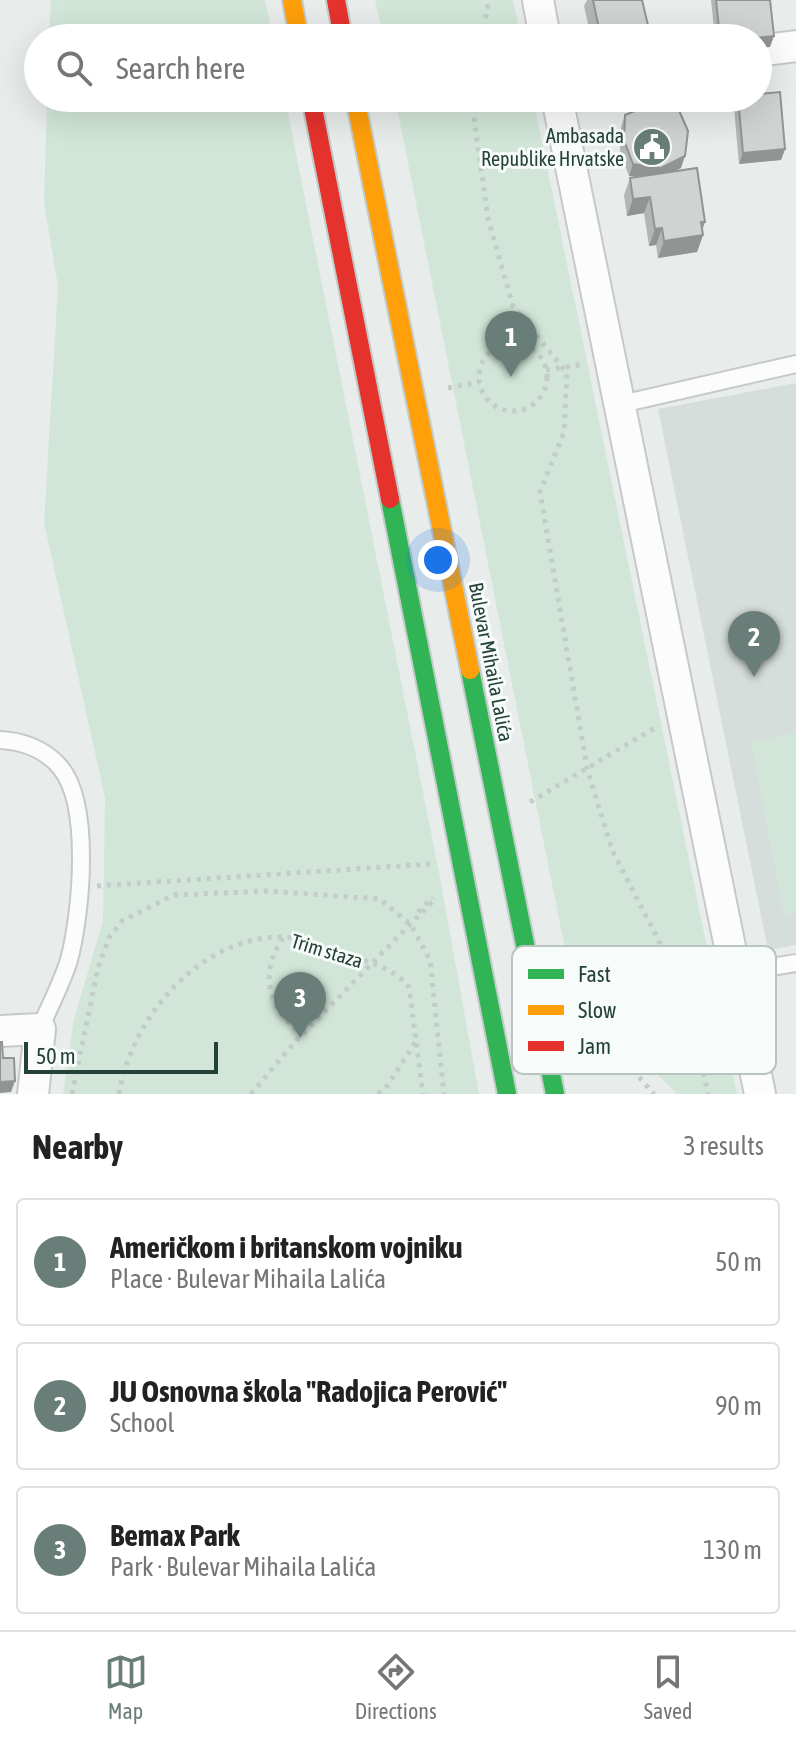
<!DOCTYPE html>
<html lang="en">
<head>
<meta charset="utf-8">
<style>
	body { margin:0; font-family:"Asap Condensed",sans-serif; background:#f6f6f6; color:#222 }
	.scale { position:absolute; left:24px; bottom:20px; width:194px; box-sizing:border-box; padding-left:8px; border:4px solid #24423a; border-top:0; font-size:22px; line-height:28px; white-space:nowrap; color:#24423a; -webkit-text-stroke:6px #f7fbf9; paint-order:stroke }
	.you { position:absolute; left:438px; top:560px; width:28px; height:28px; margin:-20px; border:6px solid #fff; border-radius:50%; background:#1a73e8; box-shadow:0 0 0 12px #1a73e833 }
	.badge { display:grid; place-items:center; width:52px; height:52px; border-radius:50%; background:#697e78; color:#fff; font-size:26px; font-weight:700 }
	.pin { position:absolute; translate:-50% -66px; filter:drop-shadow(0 2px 4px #0008) }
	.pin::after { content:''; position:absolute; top:42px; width:28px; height:24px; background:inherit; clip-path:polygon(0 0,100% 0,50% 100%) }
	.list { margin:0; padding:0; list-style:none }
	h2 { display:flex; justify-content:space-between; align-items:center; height:104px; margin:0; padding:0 32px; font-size:34px }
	h2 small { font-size:26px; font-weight:400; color:#767676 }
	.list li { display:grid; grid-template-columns:52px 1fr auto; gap:24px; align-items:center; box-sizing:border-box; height:128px; margin:0 16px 16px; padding:0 16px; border:2px solid #e0e0e0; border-radius:8px }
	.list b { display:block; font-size:30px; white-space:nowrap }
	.list p { margin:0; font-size:26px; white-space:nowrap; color:#767676 }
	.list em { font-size:26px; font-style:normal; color:#767676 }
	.icon { flex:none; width:44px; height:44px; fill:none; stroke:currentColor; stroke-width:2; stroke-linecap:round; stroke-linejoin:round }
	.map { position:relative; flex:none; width:796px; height:1094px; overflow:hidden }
	.search { position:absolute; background:#fff; box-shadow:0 8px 32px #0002; left:24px; right:24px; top:24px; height:88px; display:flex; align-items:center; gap:20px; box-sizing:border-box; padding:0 28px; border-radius:44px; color:#767676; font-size:30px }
	.sheet { height:536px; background:#fff }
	nav { display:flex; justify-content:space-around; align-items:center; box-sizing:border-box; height:112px; border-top:2px solid #e0e0e0; background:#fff; font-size:22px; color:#767676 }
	nav a { display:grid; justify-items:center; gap:4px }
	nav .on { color:#697e78 }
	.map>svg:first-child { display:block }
</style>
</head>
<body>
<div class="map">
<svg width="796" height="1094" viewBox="0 0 796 1094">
	<rect width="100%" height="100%" fill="#e8edeb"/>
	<!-- built -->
	<path fill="#d6dedb" d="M 796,383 L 796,945 L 768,950 L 658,409 Z"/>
	<!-- green -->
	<g fill="#d1e6d8">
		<path d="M 51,0 L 265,0 L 273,38 L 49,38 Z"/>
		<path d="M 375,0 L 513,0 L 521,38 L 383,38 Z"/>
		<path d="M 47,98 L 285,98 L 438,867 L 479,1094 L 63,1094 L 74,1019 L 103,921 L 105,798 L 44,523 L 58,286 L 44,203 Z"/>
		<path d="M 395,98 L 533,98 L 737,1094 L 677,1094 L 596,1013 L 571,979 Z"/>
		<path d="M 796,733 L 796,912 L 784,915 L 751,742 Z"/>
	</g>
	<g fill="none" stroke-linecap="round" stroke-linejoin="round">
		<!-- lane casing -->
		<g stroke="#c5cac8" stroke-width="20">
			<g id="lane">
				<path d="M 617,405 L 796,364"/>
				<path d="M 0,740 C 22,741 45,749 60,767 C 92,805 81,915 69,960 C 62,983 49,1007 40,1029"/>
				<path d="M 735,973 L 796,963"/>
			</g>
		</g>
		<!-- street casing -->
		<g stroke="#c5cac8" stroke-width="34">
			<g id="street">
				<path d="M 538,0 L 545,38"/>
				<path d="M 758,51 L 796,46"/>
				<path d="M 557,98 L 760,1094"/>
				<path d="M 0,1031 L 40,1029 L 33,1094"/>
			</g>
		</g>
		<!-- fast casing -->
		<g stroke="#c3cbc8" stroke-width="22">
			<g id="fast">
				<path d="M 390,499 L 507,1094"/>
				<path d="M 470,670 L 555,1094"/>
			</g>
		</g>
		<!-- slow casing -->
		<g stroke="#c3cbc8" stroke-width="22">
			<g id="slow">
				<path d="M 292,0 L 299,38"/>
				<path d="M 355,98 L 470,670"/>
			</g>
		</g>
		<!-- jam casing -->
		<g stroke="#c3cbc8" stroke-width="22">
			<g id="jam">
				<path d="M 336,0 L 343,38"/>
				<path d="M 311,98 L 390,499"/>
			</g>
		</g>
		<!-- path -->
		<g stroke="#c3ccca" stroke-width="5" stroke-dasharray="4 6" stroke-linecap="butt">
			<path d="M 482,38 L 489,0"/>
			<path d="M 471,98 L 488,218 L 513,306 L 567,373 L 564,432 L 540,492 L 587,768 L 612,850 L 661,945 L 698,1047 L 708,1094"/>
			<circle cx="513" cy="377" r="34"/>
			<path d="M 546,370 L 585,364"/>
			<path d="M 448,388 L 479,382"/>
			<path d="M 530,802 L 658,726"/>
			<path d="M 97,886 L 430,864"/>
			<path d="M 418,912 L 433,897"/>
			<path d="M 283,938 C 258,974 268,1008 303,1035"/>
			<path d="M 573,1002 L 654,1094"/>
			<path d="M 72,1094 L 98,968 L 109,938 L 122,921 L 174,895 L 267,891 L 380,899 L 411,925 L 430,960 L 444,1094"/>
			<path d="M 119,1094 C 132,1016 201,935 285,937 C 305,938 326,947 344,954 C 368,962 393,967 409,987 L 423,1094"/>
			<path d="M 251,1094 L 294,1043 L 434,900"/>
			<path d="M 378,1094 L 388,1085 L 416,1041"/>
		</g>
		<!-- lane -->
		<use href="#lane" stroke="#fcfcfc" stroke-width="16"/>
		<!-- street -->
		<use href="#street" stroke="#fcfcfc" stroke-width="30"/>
		<!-- fast -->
		<use href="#fast" stroke="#30b455" stroke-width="18"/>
		<!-- slow -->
		<use href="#slow" stroke="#ff9f0a" stroke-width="18"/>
		<!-- jam -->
		<use href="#jam" stroke="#e5322d" stroke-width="18"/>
	</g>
	<!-- wall -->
	<g fill="#b2b6b5">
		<path d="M 587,0 L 642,0 L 651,38 L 591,38 L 584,6 Z"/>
		<path d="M 711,0 L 770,0 L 770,47 L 758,38 L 715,38 Z"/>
		<path d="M 738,98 L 758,98 L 785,149 L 781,160 L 739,164 L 734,108 Z"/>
		<path d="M 625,115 L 681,168 L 673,172 L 702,230 L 703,235 L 697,252 L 658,258 L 656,245 L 649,246 L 644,213 L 627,216 L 624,195 L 630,178 L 638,177 L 629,176 L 620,152 L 621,127 Z"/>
	</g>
	<!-- shaded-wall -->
	<g fill="#919493">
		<path d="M 774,36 L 770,47 L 758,48 L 758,38 Z"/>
		<path d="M 785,149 L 781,160 L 739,164 L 743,153 Z"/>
		<path d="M 685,156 L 681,168 L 657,179 L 629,176 L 633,164 Z"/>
		<path d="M 650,197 L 644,213 L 627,216 L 633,199 Z"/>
		<path d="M 701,222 L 705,222 L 700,236 L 703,235 L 697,252 L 658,258 L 664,241 Z"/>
		<path d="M 662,228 L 656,245 L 649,246 L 655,229 Z"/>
		<path d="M 15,1081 L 11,1092 L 0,1093 L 0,1082 Z"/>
	</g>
	<!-- building -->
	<g fill="#cfd4d2" stroke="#919493" stroke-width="2">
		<path d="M 593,0 L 642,0 L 651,38 L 601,38 Z"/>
		<path d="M 716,0 L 770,0 L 774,36 L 754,38 L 720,38 Z"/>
		<path d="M 780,92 L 785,149 L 743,153 L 738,98 L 758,98 L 758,94 Z"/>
		<path d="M 652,104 L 678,108 L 688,131 L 685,156 L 661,168 L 633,164 L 624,140 L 625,115 Z"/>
		<path d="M 697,168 L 705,222 L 701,222 L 703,235 L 664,241 L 662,228 L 655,229 L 650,197 L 633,199 L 630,178 Z"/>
		<path d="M 0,1042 L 2,1042 L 3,1058 L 14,1058 L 15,1081 L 0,1082 Z"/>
	</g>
	<!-- icons -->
	<defs>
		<g id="civic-disc" transform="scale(2)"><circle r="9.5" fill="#697e78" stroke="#f7fbf9"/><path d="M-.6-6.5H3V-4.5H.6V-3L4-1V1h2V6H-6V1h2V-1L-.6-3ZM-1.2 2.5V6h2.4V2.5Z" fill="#fff"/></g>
	</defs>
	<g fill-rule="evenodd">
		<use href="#civic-disc" x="652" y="147"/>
	</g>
	<g text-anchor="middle" stroke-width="6" stroke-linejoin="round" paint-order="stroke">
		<!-- poi labels -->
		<g font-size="20" fill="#24423a" stroke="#f7fbf9" text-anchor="end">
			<text x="624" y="143">Ambasada<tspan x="624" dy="23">Republike Hrvatske</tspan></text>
		</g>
		<!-- street labels -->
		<g font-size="20" fill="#24423a" stroke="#f7fbf9">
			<text transform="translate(491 662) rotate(79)" y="7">Bulevar Mihaila Lalića</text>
			<text transform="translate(327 951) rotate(17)" y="7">Trim staza</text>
		</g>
	</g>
	<!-- legend -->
	<rect x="512" y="946" width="264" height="128" rx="12" fill="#f7fbf9" stroke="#b8c4c0" stroke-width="2"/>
	<rect x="528" y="969" width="36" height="10" fill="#30b455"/>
	<rect x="528" y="1005" width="36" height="10" fill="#ff9f0a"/>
	<rect x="528" y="1041" width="36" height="10" fill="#e5322d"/>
	<g font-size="22" fill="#24423a">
		<text x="578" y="982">Fast</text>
		<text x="578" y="1018">Slow</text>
		<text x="578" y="1054">Jam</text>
	</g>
</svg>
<div class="scale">50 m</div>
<div class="you"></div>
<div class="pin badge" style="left:511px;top:377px">1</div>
<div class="pin badge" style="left:754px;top:677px">2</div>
<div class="pin badge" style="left:300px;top:1038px">3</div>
<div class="search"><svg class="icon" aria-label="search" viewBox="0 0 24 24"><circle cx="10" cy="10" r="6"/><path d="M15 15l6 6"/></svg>Search here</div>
</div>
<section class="sheet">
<h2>Nearby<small>3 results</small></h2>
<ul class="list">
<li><span class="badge">1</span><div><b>Američkom i britanskom vojniku</b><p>Place · Bulevar Mihaila Lalića</p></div><em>50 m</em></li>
<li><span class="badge">2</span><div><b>JU Osnovna škola &quot;Radojica Perović&quot;</b><p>School</p></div><em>90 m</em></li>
<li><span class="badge">3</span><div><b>Bemax Park</b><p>Park · Bulevar Mihaila Lalića</p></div><em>130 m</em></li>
</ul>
</section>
<nav>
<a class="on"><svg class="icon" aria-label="map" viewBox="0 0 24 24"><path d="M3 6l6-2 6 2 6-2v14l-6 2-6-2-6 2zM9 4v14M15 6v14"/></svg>Map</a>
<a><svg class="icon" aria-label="directions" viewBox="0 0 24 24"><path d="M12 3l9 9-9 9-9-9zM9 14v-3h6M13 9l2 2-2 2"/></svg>Directions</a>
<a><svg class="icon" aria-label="saved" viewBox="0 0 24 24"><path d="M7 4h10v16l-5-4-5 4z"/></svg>Saved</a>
</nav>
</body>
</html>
